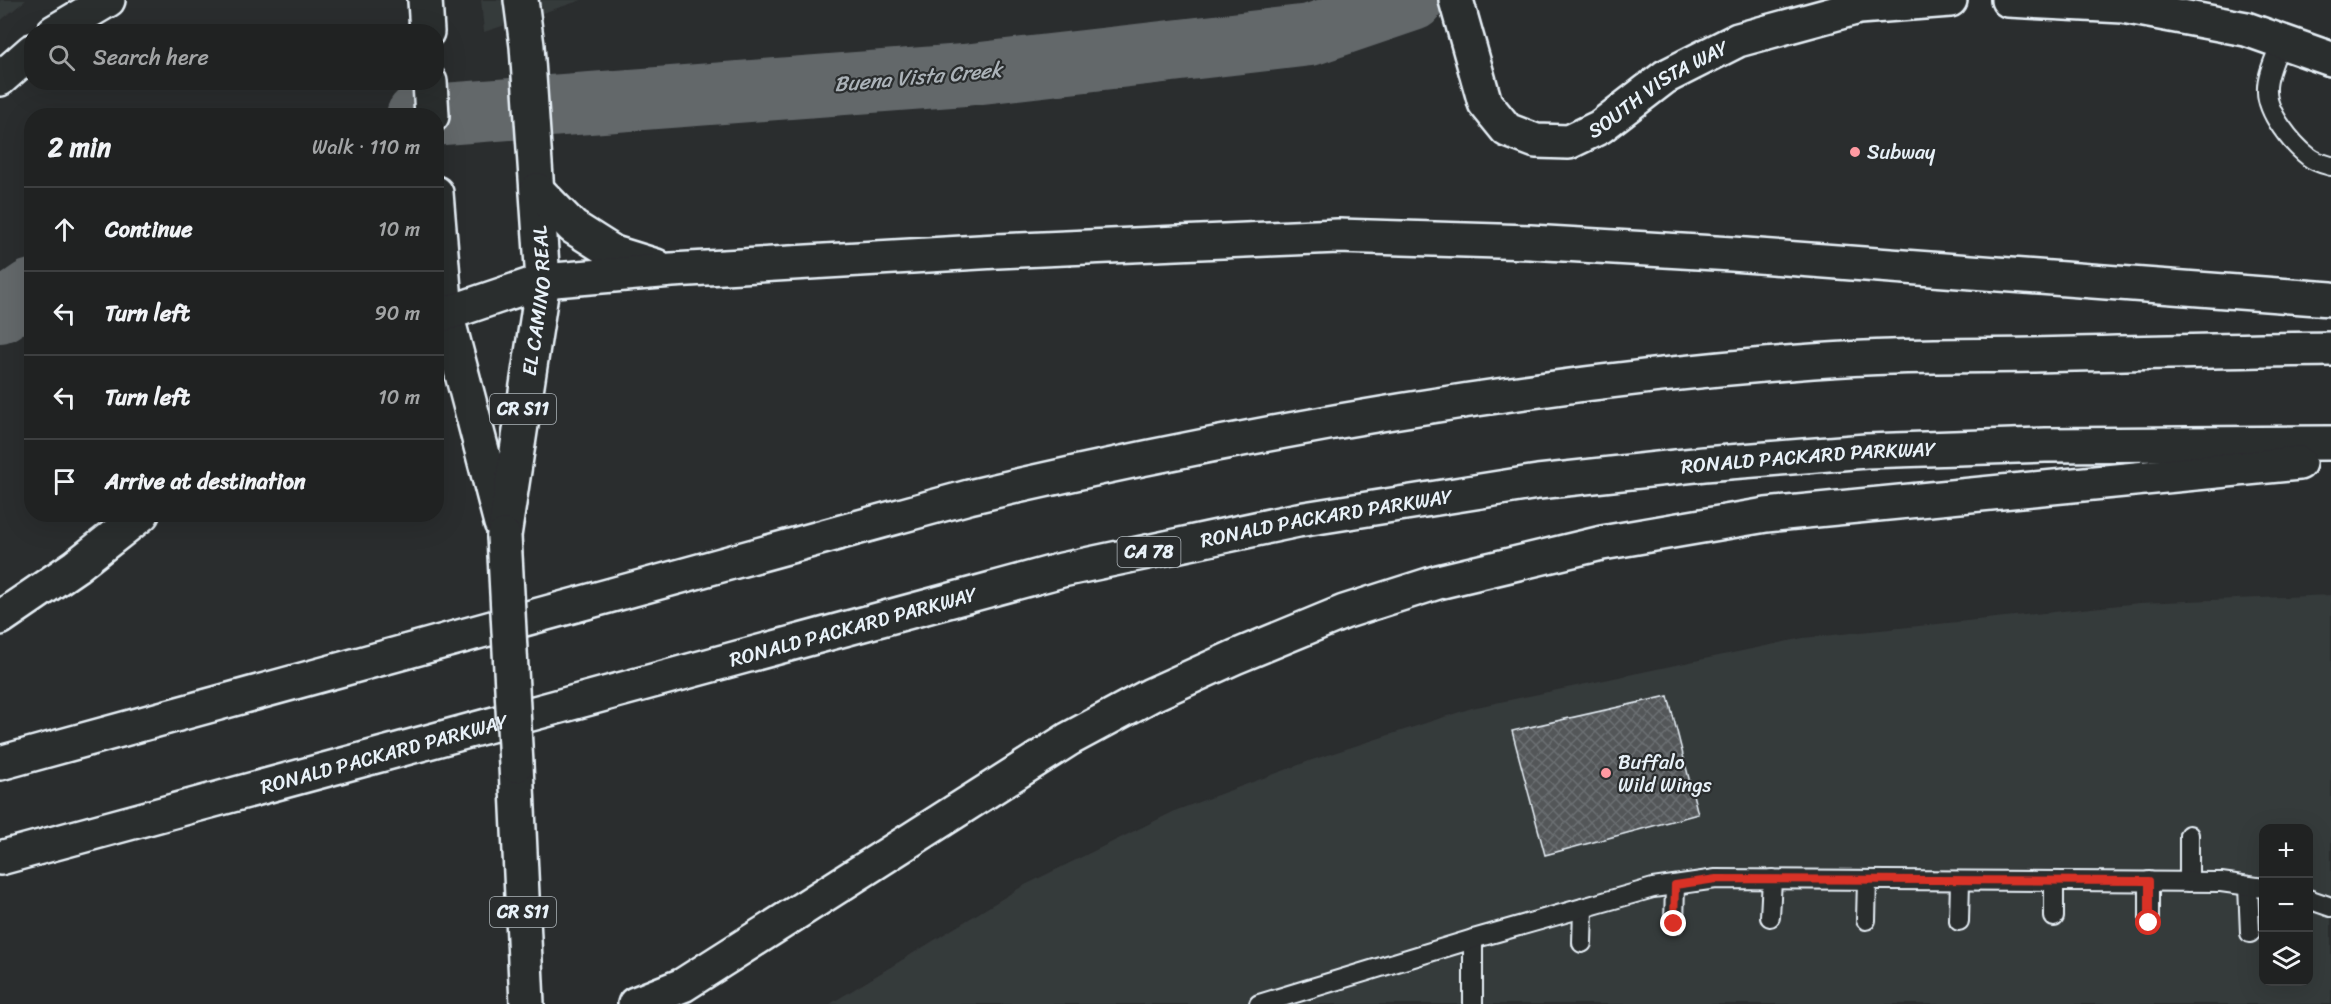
<!DOCTYPE html>
<html lang="en">
<head>
<meta charset="utf-8">
<style>
	body { margin:0; font-family:Sriracha,sans-serif; background:#282a2a; color:#f1f3f6 }
	.controls { position:absolute; right:18px; bottom:18px; display:grid; overflow:hidden; border-radius:12px; box-shadow:0 6px 24px #0002 }
	.controls button { width:54px; height:54px; display:grid; place-items:center; padding:0; border:0; border-bottom:2px solid #3d3f40; background:#202222; color:#f1f3f6; font:30px sans-serif }
	.stop { position:absolute; width:18px; height:18px; margin:-14px; border:4px solid #d93025; border-radius:50%; background:#fff }
	.stop.end { background:#d93025; border-color:#fff; box-shadow:0 2px 6px #0008 }
	.list { margin:0; padding:0; list-style:none }
	h2 { display:flex; justify-content:space-between; align-items:center; height:78px; margin:0; padding:0 24px; font-size:26px }
	h2 small { font-size:20px; font-weight:400; color:#a2a4a5 }
	.list li { display:grid; grid-template-columns:39px 1fr auto; gap:18px; align-items:center; box-sizing:border-box; height:84px; padding:0 24px; border-top:2px solid #3d3f40 }
	.list b { display:block; font-size:22px; white-space:nowrap }
	.list em { font-size:20px; font-style:normal; color:#a2a4a5 }
	.icon { flex:none; width:33px; height:33px; fill:none; stroke:currentColor; stroke-width:2; stroke-linecap:round; stroke-linejoin:round }
	.map { position:relative; flex:none; width:2331px; height:1004px; overflow:hidden }
	.search { position:absolute; background:#202222; box-shadow:0 6px 24px #0002; left:24px; top:24px; width:420px; height:66px; display:flex; align-items:center; gap:15px; box-sizing:border-box; padding:0 21px; border-radius:24px; color:#a2a4a5; font-size:22px }
	.panel { position:absolute; background:#202222; box-shadow:0 6px 24px #0002; left:24px; top:108px; width:420px; height:414px; border-radius:24px }
	.map>svg:first-child { display:block }
</style>
</head>
<body>
<div class="map">
<svg width="2331" height="1004" viewBox="0 0 2331 1004">
	<defs>
		<pattern id="building-cross-hatch" width="8" height="8" patternUnits="userSpaceOnUse" patternTransform="scale(1.5)"><rect width="8" height="8" fill="#535759"/><path d="M0 0l8 8M0 8l8-8" fill="none" stroke="#6c7072"/></pattern>
	</defs>
	<rect width="100%" height="100%" fill="#2a2d2e"/>
	<filter id="ink" filterUnits="userSpaceOnUse"><feTurbulence type="fractalNoise" baseFrequency=".0167" numOctaves="2"/><feDisplacementMap in="SourceGraphic" scale="12" xChannelSelector="R" yChannelSelector="G"/><feConvolveMatrix kernelMatrix="1 2 1 2 8 2 1 2 1" color-interpolation-filters="sRGB"/></filter>
	<g filter="url(#ink)">
		<!-- built -->
		<g fill="#363a3b" fill-rule="evenodd">
			<path d="M 0,0 L 26,0 L 0,21 Z"/>
			<path d="M 481,0 L 582,0 L 484,32 Z"/>
			<path d="M 2331,595 L 2331,1004 L 830,1004 L 1023,886 L 1177,810 L 1312,760 L 1472,708 L 1803,638 L 2139,603 ZM 2264,828 L 2308,828 L 2308,982 L 2264,982 Z"/>
		</g>
		<g fill="none" stroke-linecap="round" stroke-linejoin="round">
			<!-- river -->
			<g stroke="#63686b" stroke-width="62">
				<path d="M 417,116 L 964,75 L 1310,35 L 1413,0"/>
				<path d="M 0,312 L 32,290"/>
			</g>
		</g>
		<!-- building -->
		<path fill="url(#building-cross-hatch)" stroke="#e8f1f8" stroke-width="1.5" d="M 1668,696 L 1698,814 L 1545,855 L 1512,731 Z"/>
		<g fill="none" stroke-linecap="round" stroke-linejoin="round">
			<!-- service casing -->
			<g stroke="#e8f1f8" stroke-width="22">
				<g id="service">
					<path d="M 2281,42 C 2276,57 2266,75 2267,91 C 2267,113 2292,144 2309,157 C 2315,162 2324,164 2331,166"/>
					<path d="M 2189,835 L 2189,882"/>
					<path d="M 2054,881 L 2054,917"/>
					<path d="M 2149,881 L 2149,923"/>
					<path d="M 2248,886 L 2250,933"/>
					<path d="M 2308,899 L 2331,907"/>
					<path d="M 1770,917 L 1772,879"/>
					<path d="M 1866,920 L 1867,880"/>
					<path d="M 1959,921 L 1960,881"/>
					<path d="M 1674,924 L 1675,885"/>
					<path d="M 1473,939 L 1473,1004"/>
					<path d="M 1582,943 L 1583,908"/>
					<path d="M 1259,1004 L 1473,939 L 1653,888 L 1716,879 L 2221,882 L 2264,888"/>
				</g>
			</g>
			<!-- minor casing -->
			<g stroke="#e8f1f8" stroke-width="38">
				<g id="minor">
					<path id="s1" d="M 1456,0 L 1485,103 L 1507,130 L 1536,141 L 1569,142 L 1600,127 L 1665,77 L 1738,40 L 1859,7 L 1950,0"/>
					<path d="M 2008,0 L 2123,6 L 2246,29 L 2331,59"/>
					<path d="M 54,32 L 108,0"/>
					<path d="M 0,79 L 32,51"/>
				</g>
			</g>
			<!-- primary casing -->
			<g stroke="#e8f1f8" stroke-width="38">
				<g id="primary">
					<path d="M 425,0 L 427,32"/>
					<path d="M 430,82 L 432,116"/>
					<path d="M 436,193 L 446,313 L 501,523"/>
					<path id="s2" d="M 504,536 L 543,281 L 527,46 L 521,0"/>
					<path d="M 516,765 L 527,1004"/>
				</g>
			</g>
			<!-- motorway casing -->
			<g stroke="#e8f1f8" stroke-width="38">
				<g id="motorway">
					<path d="M 537,190 L 573,227 L 614,253 L 656,266"/>
					<path d="M 436,317 L 543,281 L 672,270 L 997,251 L 1338,236 L 1530,242 L 1732,254 L 2331,299"/>
					<path d="M 0,618 L 76,566 L 142,514"/>
					<path d="M 0,763 L 969,497 C 1247,432 1528,382 1813,361 C 1887,355 1961,356 2034,355 C 2133,353 2232,350 2331,349"/>
					<path id="s3" d="M 0,858 L 1062,570 L 1298,520 L 1538,482 L 1704,464 L 1866,451 L 2045,445 L 2331,443"/>
					<path d="M 635,1004 L 683,985 L 1069,739 L 1151,695 L 1235,657 L 1344,612 L 1438,582 L 1602,543 L 1766,515 L 2299,463"/>
				</g>
			</g>
			<!-- service -->
			<use href="#service" stroke="#2a2d2e" stroke-width="18"/>
			<!-- minor -->
			<use href="#minor" stroke="#2a2d2e" stroke-width="33"/>
			<!-- primary -->
			<use href="#primary" stroke="#2a2d2e" stroke-width="33"/>
			<!-- motorway -->
			<use href="#motorway" stroke="#2a2d2e" stroke-width="33"/>
			<!-- primary-bridge casing -->
			<g stroke="#e8f1f8" stroke-width="38" stroke-linecap="butt">
				<path id="primary-bridge" d="M 504,536 L 516,765"/>
			</g>
			<!-- primary-bridge -->
			<use href="#primary-bridge" stroke="#2a2d2e" stroke-width="33"/>
		</g>
	</g>
	<g fill="none" stroke-linecap="round" stroke-linejoin="round" filter="url(#ink)">
		<!-- route -->
		<path stroke="#d93025" stroke-width="8" d="M 1674,924 L 1675,885 L 1716,879 L 2149,881 L 2149,923"/>
	</g>
	<!-- markers -->
	<g fill="#ff9aa2" stroke="#2a2d2e" stroke-width="2">
		<circle cx="1855" cy="152" r="6"/>
		<circle cx="1606" cy="773" r="6"/>
	</g>
	<g text-anchor="middle" stroke-width="4.5" stroke-linejoin="round" paint-order="stroke">
		<!-- shield labels -->
		<g fill="#2a2d2e" stroke="#afb6bb" stroke-width="1.5">
			<rect x="490" y="394" width="66" height="30" rx="4.5"/>
			<rect x="1117.5" y="537" width="63" height="30" rx="4.5"/>
			<rect x="490" y="897" width="66" height="30" rx="4.5"/>
		</g>
		<g font-size="18" font-weight="bold" fill="#e8f1f8">
			<text x="523" y="415">CR S11</text>
			<text x="1149" y="558">CA 78</text>
			<text x="523" y="918">CR S11</text>
		</g>
		<!-- street labels -->
		<g font-size="20" fill="#e8f1f8" stroke="#2a2d2e">
			<text dy="7" stroke="none"><textPath href="#s1" startOffset="310">SOUTH VISTA WAY</textPath></text>
			<text dy="7" stroke="none"><textPath href="#s2" startOffset="238">EL CAMINO REAL</textPath></text>
			<text dy="7" stroke="none"><textPath href="#s3" startOffset="1856">RONALD PACKARD PARKWAY</textPath></text>
			<text dy="7" stroke="none"><textPath href="#s3" startOffset="1370">RONALD PACKARD PARKWAY</textPath></text>
			<text dy="7" stroke="none"><textPath href="#s3" startOffset="884">RONALD PACKARD PARKWAY</textPath></text>
			<text dy="7" stroke="none"><textPath href="#s3" startOffset="398">RONALD PACKARD PARKWAY</textPath></text>
		</g>
		<!-- poi labels -->
		<g font-size="20" fill="#e8f1f8" stroke="#2a2d2e" text-anchor="start">
			<text x="1867" y="159">Subway</text>
			<text x="1618" y="769">Buffalo<tspan x="1618" dy="23">Wild Wings</tspan></text>
		</g>
		<!-- water labels -->
		<g font-size="21" font-style="italic" fill="#acb3b9" stroke="#2a2d2e">
			<text transform="translate(918 77) rotate(-5)" y="7">Buena Vista Creek</text>
		</g>
	</g>
</svg>
<div class="controls">
<button>+</button>
<button>−</button>
<button><svg class="icon" aria-label="layers" viewBox="0 0 24 24"><path d="M12 4l9 5-9 5-9-5zM3 14l9 5 9-5"/></svg></button>
</div>
<div class="stop" style="left:2149px;top:923px"></div>
<div class="stop end" style="left:1674px;top:924px"></div>
<div class="search"><svg class="icon" aria-label="search" viewBox="0 0 24 24"><circle cx="10" cy="10" r="6"/><path d="M15 15l6 6"/></svg>Search here</div>
<section class="panel">
<h2>2 min<small>Walk · 110 m</small></h2>
<ul class="list">
<li><svg class="icon" aria-label="ahead" viewBox="0 0 24 24"><path d="M12 20V5M6 11l6-6 6 6"/></svg><div><b>Continue</b></div><em>10 m</em></li>
<li><svg class="icon" aria-label="left" viewBox="0 0 24 24"><path d="M17 20v-9H6M10 6l-5 5 5 5"/></svg><div><b>Turn left</b></div><em>90 m</em></li>
<li><svg class="icon" aria-label="left" viewBox="0 0 24 24"><path d="M17 20v-9H6M10 6l-5 5 5 5"/></svg><div><b>Turn left</b></div><em>10 m</em></li>
<li><svg class="icon" aria-label="arrive" viewBox="0 0 24 24"><path d="M6 21V4h12l-3 4 3 4H6"/></svg><div><b>Arrive at destination</b></div></li>
</ul>
</section>
</div>
</body>
</html>
